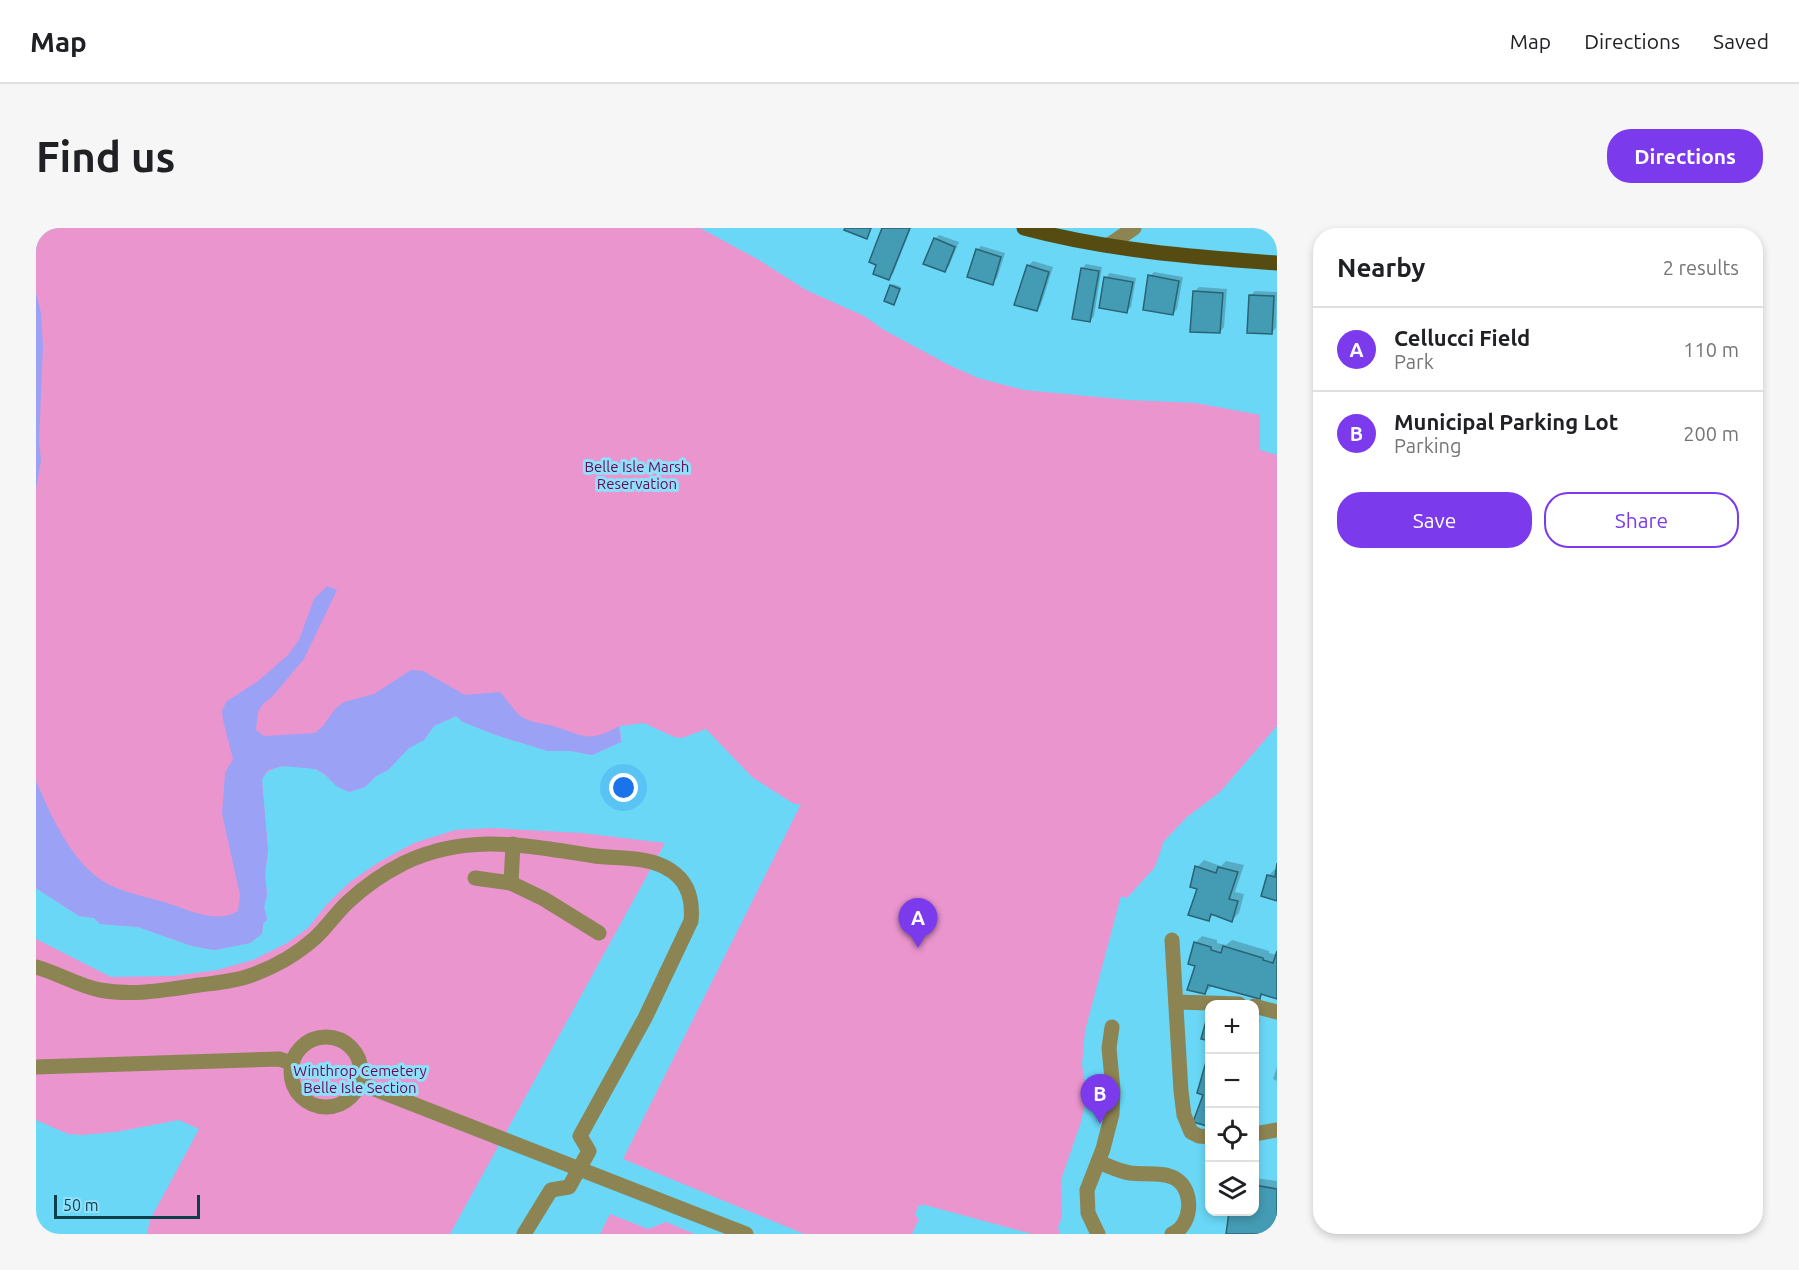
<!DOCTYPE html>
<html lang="en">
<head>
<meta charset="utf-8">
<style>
	body { margin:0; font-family:Ubuntu,sans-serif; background:#f6f6f6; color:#202124 }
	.controls { position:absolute; right:18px; bottom:18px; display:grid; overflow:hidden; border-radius:12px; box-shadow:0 3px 9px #0003 }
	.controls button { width:54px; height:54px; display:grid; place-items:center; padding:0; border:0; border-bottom:2px solid #e0e0e0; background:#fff; color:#202124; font:30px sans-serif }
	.scale { position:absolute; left:18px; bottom:15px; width:146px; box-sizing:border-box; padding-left:6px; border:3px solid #0d3e4c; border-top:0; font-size:16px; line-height:21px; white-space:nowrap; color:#0d3e4c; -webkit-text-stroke:4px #8fe1fb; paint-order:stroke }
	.you { position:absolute; left:588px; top:560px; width:21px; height:21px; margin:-15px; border:4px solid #fff; border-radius:50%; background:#1a73e8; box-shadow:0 0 0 9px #1a73e833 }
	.badge { display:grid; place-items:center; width:39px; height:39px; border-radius:50%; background:#7c3aed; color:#fff; font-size:20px; font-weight:700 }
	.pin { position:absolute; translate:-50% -50px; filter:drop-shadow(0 2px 3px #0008) }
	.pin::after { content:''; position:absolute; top:32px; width:21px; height:18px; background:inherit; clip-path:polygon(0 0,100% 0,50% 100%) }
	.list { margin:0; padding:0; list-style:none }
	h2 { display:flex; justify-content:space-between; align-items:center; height:78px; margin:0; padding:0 24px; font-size:26px }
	h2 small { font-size:20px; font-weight:400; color:#757577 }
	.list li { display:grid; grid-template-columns:39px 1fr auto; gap:18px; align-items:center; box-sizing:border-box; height:84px; padding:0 24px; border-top:2px solid #e0e0e0 }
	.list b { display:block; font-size:22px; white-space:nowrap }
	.list p { margin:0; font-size:20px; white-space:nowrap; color:#757577 }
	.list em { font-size:20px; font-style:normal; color:#757577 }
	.actions { display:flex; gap:12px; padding:18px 24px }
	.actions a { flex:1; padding:14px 0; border:2px solid #7c3aed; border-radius:24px; text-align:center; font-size:21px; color:#7c3aed }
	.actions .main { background:#7c3aed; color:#fff }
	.icon { flex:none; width:33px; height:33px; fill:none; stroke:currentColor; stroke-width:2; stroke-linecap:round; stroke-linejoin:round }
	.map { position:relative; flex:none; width:1241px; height:1006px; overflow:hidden; border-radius:24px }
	header { display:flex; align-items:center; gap:36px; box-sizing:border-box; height:84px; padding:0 30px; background:#fff; border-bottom:2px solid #e0e0e0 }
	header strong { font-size:28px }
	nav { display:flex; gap:33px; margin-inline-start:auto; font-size:21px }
	.intro { display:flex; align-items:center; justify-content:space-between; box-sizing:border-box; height:144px; padding:0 36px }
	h1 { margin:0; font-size:42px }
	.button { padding:15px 27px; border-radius:24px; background:#7c3aed; color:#fff; font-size:21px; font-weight:700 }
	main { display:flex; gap:36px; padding:0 36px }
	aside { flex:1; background:#fff; border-radius:24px; box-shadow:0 3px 9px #0003 }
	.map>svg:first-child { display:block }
</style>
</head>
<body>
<header>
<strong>Map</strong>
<nav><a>Map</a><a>Directions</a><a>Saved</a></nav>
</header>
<div class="intro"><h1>Find us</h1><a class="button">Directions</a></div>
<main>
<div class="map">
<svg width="1241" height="1006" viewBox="0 0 1241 1006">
	<rect width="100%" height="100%" fill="#6ad7f7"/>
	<!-- green -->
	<g fill="#eb95cf">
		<path d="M 0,0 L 664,0 L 723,32 L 770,62 L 828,88 L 848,102 L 913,137 L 942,150 L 988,162 L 1093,172 L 1160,175 L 1224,187 L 1224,222 L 1241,227 L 1241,498 L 1184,564 L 1151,589 L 1128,613 L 1119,639 L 1091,670 L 1085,668 L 1049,803 L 1046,837 L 1051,868 L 1045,894 L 1025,952 L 1026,988 L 1022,1000 L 1024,1006 L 996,1006 L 889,977 L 882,978 L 879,987 L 883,991 L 876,1006 L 768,1006 L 587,931 L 765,576 L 758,576 L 716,549 L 670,501 L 646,510 L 638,509 L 608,495 L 584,498 L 585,514 L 556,527 L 535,523 L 512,523 L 460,507 L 427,494 L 420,488 L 398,498 L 388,512 L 373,520 L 352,542 L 340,548 L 329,559 L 313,564 C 309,562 303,560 300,557 C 293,552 289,545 281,542 C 267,536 230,534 226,553 L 232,622 L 229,646 L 231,667 L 228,679 L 231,691 L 227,696 L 226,706 L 214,715 L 178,722 L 156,718 L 102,699 L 64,696 L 58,690 L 43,688 L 0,660 Z"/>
		<path d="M 455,600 L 546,605 L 629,615 L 414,1006 L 111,1006 L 114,992 L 163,901 L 143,892 L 80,904 L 46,907 L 32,906 L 0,892 L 0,711 L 75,749 L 137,748 L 181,742 L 217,732 L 251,715 L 272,700 L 291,676 L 314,654 L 343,634 L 378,615 L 419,602 Z"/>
		<path d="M 574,986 L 612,1001 L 630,994 L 659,1006 L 564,1006 Z"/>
	</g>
	<!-- water -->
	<g fill="#9ba1f4">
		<path d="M 0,65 L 5,85 L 7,118 L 3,214 L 5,232 L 0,261 Z"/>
		<path d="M 291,358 L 301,362 L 268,431 L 236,469 L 227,476 L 222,484 L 220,502 L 228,508 L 279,505 L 287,498 L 299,481 L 308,474 L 338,466 L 375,442 L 387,443 L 429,467 L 464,464 C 471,471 478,484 486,489 C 496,495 506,495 517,498 C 547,507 553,516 583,498 L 585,514 L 556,527 L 535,523 L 512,523 L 460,507 L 427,494 L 420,488 L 398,498 L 388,512 L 373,520 L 352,542 L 340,548 L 329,559 L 313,564 L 300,558 L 289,546 L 280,541 L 246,538 L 232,542 L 227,549 L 226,553 L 232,622 L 229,646 L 231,667 L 228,679 L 231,691 L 227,696 L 226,706 L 214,715 L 178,722 L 156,718 L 102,699 L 64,696 L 58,690 L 43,688 L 0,660 L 0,553 C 15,588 38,640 74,657 C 95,667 118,670 140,678 C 159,685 184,695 202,683 L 204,667 L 186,586 L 189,545 L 197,531 L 187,492 L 186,483 L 190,474 L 222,453 L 252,427 L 263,412 L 278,371 Z"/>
	</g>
	<!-- shadow -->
	<g fill="#0003">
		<path d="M 848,0 L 875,0 L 857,46 L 852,50 Z"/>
		<path d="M 903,7 L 923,14 L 913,38 L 909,43 L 899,11 Z"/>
		<path d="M 945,18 L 969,25 L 961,50 L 956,55 L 941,22 Z"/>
		<path d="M 997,33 L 1017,39 L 1005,77 L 1001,82 L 992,38 Z"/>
		<path d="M 1050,36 L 1066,39 L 1058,88 L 1054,93 L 1046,41 Z"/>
		<path d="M 1118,44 L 1147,49 L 1141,81 L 1137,86 L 1114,48 Z"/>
		<path d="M 1074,45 L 1100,50 L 1095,79 L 1091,83 L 1069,50 Z"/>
		<path d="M 857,56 L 865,59 L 858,75 L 855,58 Z"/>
		<path d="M 1163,59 L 1191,61 L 1188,99 L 1184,104 L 1158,64 Z"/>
		<path d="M 1219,63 L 1241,64 L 1240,100 L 1235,105 L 1215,67 Z"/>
		<path d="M 1168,632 L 1185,638 L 1190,633 L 1208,637 L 1199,664 L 1208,666 L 1203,685 L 1196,692 L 1178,686 L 1173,691 L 1163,660 L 1155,658 L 1161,639 Z"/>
		<path d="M 1239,641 L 1241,641 L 1241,671 L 1232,648 Z"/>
		<path d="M 1166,708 L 1181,712 L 1181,715 L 1190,717 L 1196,712 L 1233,723 L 1233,725 L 1241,727 L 1228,765 L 1223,770 L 1176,758 L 1169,765 L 1161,737 L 1159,715 Z"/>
		<path d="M 1218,791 L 1224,792 L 1218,809 Z"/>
		<path d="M 1241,839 L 1241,853 L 1237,851 Z"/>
		<path d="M 1218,950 L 1241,953 L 1241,1006 L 1192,1006 L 1195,984 L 1218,984 Z"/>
	</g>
	<!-- building -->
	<g fill="#449bb4" stroke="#296374" stroke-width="1.5">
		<path d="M 809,0 L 835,0 L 831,11 L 808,2 Z"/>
		<path d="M 846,0 L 874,0 L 853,52 L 837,46 L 840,37 L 833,34 Z"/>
		<path d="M 898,10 L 919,19 L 909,44 L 887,36 Z"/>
		<path d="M 940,21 L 965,29 L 957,57 L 931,49 Z"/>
		<path d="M 991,37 L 1013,44 L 1001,83 L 978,77 Z"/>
		<path d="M 1045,40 L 1063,43 L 1054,94 L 1036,91 Z"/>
		<path d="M 1112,47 L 1143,53 L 1137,87 L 1107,82 Z"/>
		<path d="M 1068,49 L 1097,54 L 1091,85 L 1063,80 Z"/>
		<path d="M 854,57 L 864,61 L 858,77 L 848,73 Z"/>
		<path d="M 1157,63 L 1187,65 L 1184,105 L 1154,104 Z"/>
		<path d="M 1213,67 L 1238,68 L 1236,106 L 1211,105 Z"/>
		<path d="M 1241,635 L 1241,673 L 1225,668 L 1231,647 L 1239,649 Z"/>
		<path d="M 1159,638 L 1180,645 L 1182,639 L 1202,644 L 1193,671 L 1202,673 L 1196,694 L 1175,686 L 1173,693 L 1152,687 L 1161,661 L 1154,659 Z"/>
		<path d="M 1158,714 L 1175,719 L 1175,722 L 1185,725 L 1187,718 L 1227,730 L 1227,732 L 1237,735 L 1241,723 L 1241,771 L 1225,766 L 1224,771 L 1172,757 L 1169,766 L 1151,762 L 1159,738 L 1152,736 Z"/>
		<path d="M 1170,793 L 1174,794 L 1174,813 L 1165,811 Z"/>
		<path d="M 1174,820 L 1174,899 L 1157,894 L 1167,867 L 1161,865 Z"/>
		<path d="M 1218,957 L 1241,961 L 1241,1006 L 1190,1006 L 1193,984 L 1218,984 Z"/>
	</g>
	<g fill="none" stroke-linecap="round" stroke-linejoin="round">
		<!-- minor -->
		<g stroke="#8c8453" stroke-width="15">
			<path d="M 1073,17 L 1098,0"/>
			<path d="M 439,650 L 475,655 L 508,671 L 563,705"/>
			<path d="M 475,655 L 477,616"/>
			<path d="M 1136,712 L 1145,863 L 1148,887 L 1155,904 L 1163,908 L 1174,909"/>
			<path d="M 0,739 C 22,745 42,758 64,762 C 97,768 130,762 163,757 C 181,755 200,753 216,747 C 238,739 261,726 279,710 C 291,699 300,685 312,674 C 329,658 348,645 368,635 C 433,604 491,618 559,628 C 583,631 614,628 634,642 C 653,654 657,673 655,693 L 609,790 L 544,908 L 553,923 L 533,959 L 515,962 L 488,1006"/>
			<path d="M 1141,774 L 1203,776"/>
			<path d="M 1218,778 L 1241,784"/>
			<circle cx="290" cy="844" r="35"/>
			<path d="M 0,839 L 243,831 L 256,835"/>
			<path d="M 323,855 L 710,1006"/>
			<path d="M 1218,906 L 1241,902"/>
			<path d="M 1062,934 C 1073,938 1082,943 1094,945 C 1108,947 1128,943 1140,951 C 1159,963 1156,998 1136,1006"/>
			<path d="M 1062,1006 L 1052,985 L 1051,962 L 1067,921 L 1076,886 L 1077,862 L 1073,820 L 1076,799"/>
		</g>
		<!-- major -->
		<path stroke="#564c11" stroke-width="15" d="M 988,0 C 1070,22 1156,29 1241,35"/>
	</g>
	<g text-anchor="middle" stroke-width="6" stroke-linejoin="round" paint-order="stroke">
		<!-- park labels -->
		<g font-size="15" fill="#680a53" stroke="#8fe1fb">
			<text x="601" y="244">Belle Isle Marsh<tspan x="601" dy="17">Reservation</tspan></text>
			<text x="324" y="848">Winthrop Cemetery<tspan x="324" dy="17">Belle Isle Section</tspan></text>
		</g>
	</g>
</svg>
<div class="controls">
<button>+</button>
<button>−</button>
<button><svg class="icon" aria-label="locate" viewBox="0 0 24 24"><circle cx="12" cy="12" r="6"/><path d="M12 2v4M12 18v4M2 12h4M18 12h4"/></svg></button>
<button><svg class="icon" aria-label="layers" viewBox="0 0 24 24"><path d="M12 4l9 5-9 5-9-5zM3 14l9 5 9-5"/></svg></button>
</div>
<div class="scale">50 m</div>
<div class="you"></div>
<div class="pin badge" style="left:882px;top:720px">A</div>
<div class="pin badge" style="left:1064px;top:896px">B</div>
</div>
<aside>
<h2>Nearby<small>2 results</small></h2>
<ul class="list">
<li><span class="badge">A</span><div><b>Cellucci Field</b><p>Park</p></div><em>110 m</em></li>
<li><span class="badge">B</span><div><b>Municipal Parking Lot</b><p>Parking</p></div><em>200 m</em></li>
</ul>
<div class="actions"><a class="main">Save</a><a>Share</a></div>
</aside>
</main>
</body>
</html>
